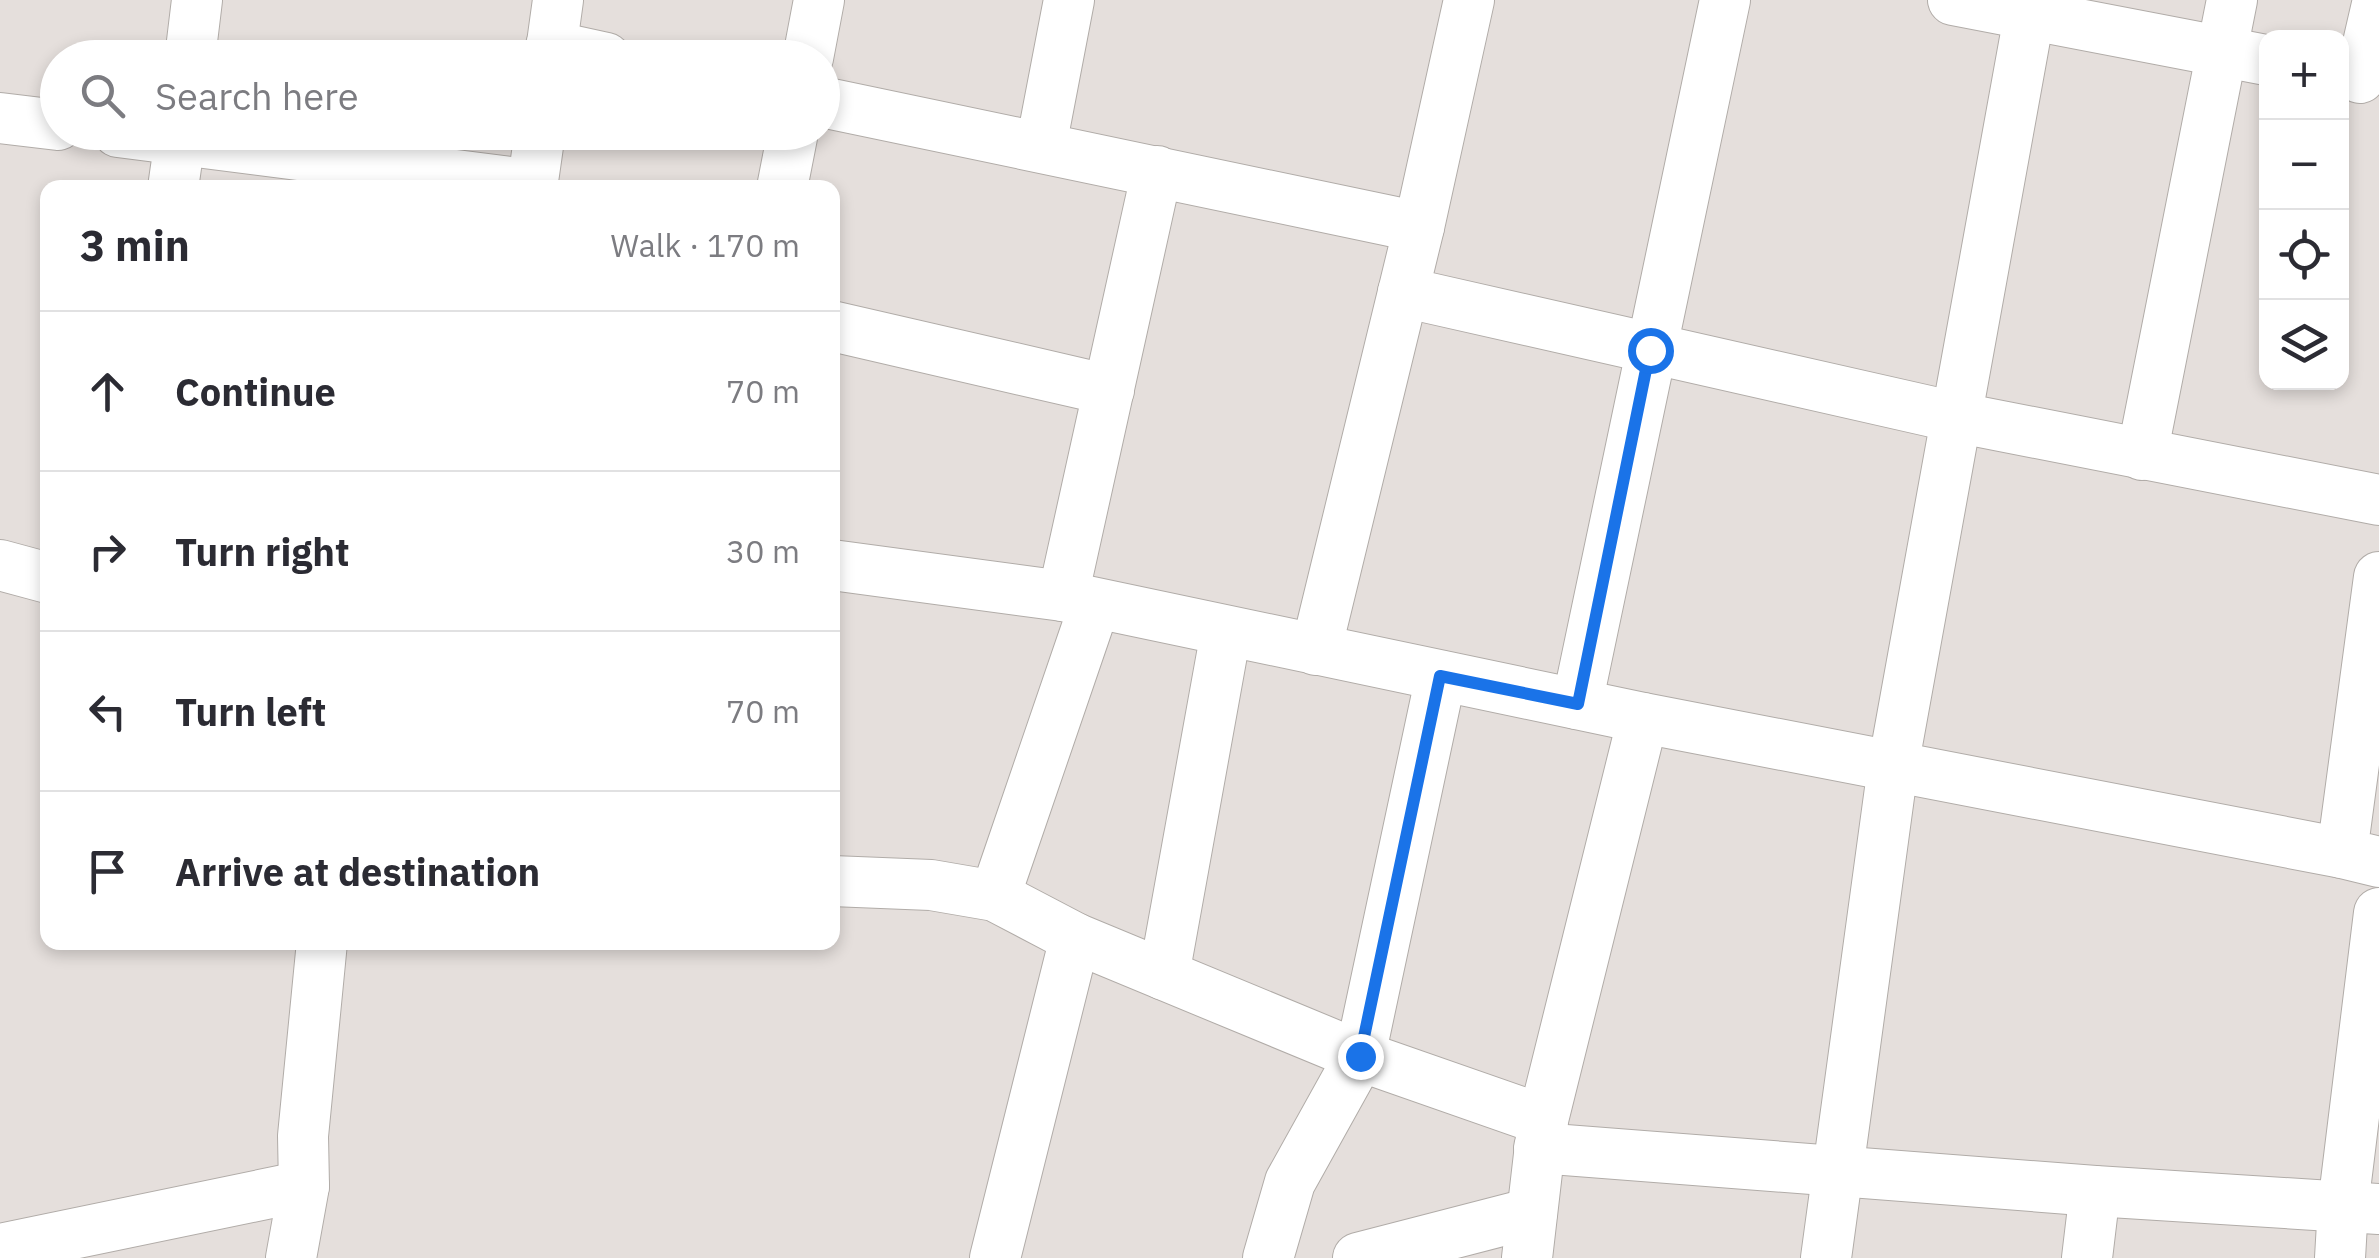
<!DOCTYPE html>
<html lang="en">
<head>
<meta charset="utf-8">
<style>
	body { margin:0; font-family:"IBM Plex Sans",sans-serif; background:#f2f2f3; color:#2b2b33 }
	.controls { position:absolute; right:30px; top:30px; display:grid; overflow:hidden; border-radius:20px; box-shadow:0 5px 15px #0003 }
	.controls button { width:90px; height:90px; display:grid; place-items:center; padding:0; border:0; border-bottom:2px solid #e1e1e2; background:#fff; color:#2b2b33; font:50px sans-serif }
	.stop { position:absolute; width:30px; height:30px; margin:-22px; border:8px solid #1a73e8; border-radius:50%; background:#fff }
	.stop.end { background:#1a73e8; border-color:#fff; box-shadow:0 2px 10px #0008 }
	.list { margin:0; padding:0; list-style:none }
	h2 { display:flex; justify-content:space-between; align-items:center; height:130px; margin:0; padding:0 40px; font-size:42px }
	h2 small { font-size:32px; font-weight:400; color:#7c7c81 }
	.list li { display:grid; grid-template-columns:65px 1fr auto; gap:30px; align-items:center; box-sizing:border-box; height:160px; padding:0 40px; border-top:2px solid #e1e1e2 }
	.list b { display:block; font-size:38px; white-space:nowrap }
	.list em { font-size:32px; font-style:normal; color:#7c7c81 }
	.icon { flex:none; width:55px; height:55px; fill:none; stroke:currentColor; stroke-width:2; stroke-linecap:round; stroke-linejoin:round }
	.map { position:relative; flex:none; width:2379px; height:1258px; overflow:hidden }
	.search { position:absolute; background:#fff; box-shadow:0 5px 15px #0003; left:40px; top:40px; width:800px; height:110px; display:flex; align-items:center; gap:25px; box-sizing:border-box; padding:0 35px; border-radius:55px; color:#7c7c81; font-size:38px }
	.panel { position:absolute; background:#fff; box-shadow:0 5px 15px #0003; left:40px; top:180px; width:800px; height:770px; border-radius:20px }
	.map>svg:first-child { display:block }
</style>
</head>
<body>
<div class="map">
<svg width="2379" height="1258" viewBox="0 0 2379 1258">
	<rect width="100%" height="100%" fill="#e5dfdc"/>
	<g fill="none" stroke-linecap="round" stroke-linejoin="round">
		<!-- minor casing -->
		<g stroke="#b1aca8" stroke-width="52">
			<g id="minor">
				<path d="M 1953,0 L 2266,60"/>
				<path d="M 551,46 L 606,58"/>
				<path d="M 190,58 L 197,0"/>
				<path d="M 550,58 L 558,0"/>
				<path d="M 808,58 L 819,0"/>
				<path d="M 2360,78 L 2378,0"/>
				<path d="M 822,102 L 1419,227"/>
				<path d="M 0,118 L 58,125"/>
				<path d="M 118,132 L 533,185"/>
				<path d="M 1041,146 L 1069,0"/>
				<path d="M 173,188 L 181,132"/>
				<path d="M 532,188 L 540,132"/>
				<path d="M 782,188 L 793,132"/>
				<path d="M 1403,292 L 1955,417 L 2379,500"/>
				<path d="M 832,326 L 1109,390"/>
				<path d="M 2142,455 L 2232,0"/>
				<path d="M 0,565 L 48,578"/>
				<path d="M 832,565 L 1063,596 L 1643,718 L 2342,853"/>
				<path d="M 2379,577 L 2342,853 L 2379,862"/>
				<path d="M 1063,596 L 1157,171"/>
				<path d="M 1316,650 L 1419,227 L 1469,0"/>
				<path d="M 1577,704 L 1725,0"/>
				<path d="M 832,881 L 931,885 L 995,896 L 1075,938 L 995,1258"/>
				<path d="M 995,896 L 1095,604"/>
				<path d="M 1075,938 L 1360,1056 L 1543,1120"/>
				<path d="M 1164,975 L 1226,632"/>
				<path d="M 1539,1148 L 2095,1191 L 2379,1209"/>
				<path d="M 0,1249 L 304,1186"/>
				<path d="M 291,1258 L 304,1186 L 303,1136 L 322,942"/>
				<path d="M 1268,1258 L 1290,1182 L 1360,1056 L 1441,676"/>
				<path d="M 1358,1258 L 1532,1213"/>
				<path d="M 1527,1258 L 1543,1120 L 1643,718"/>
				<path d="M 1826,1258 L 1893,767 L 2032,0"/>
				<path d="M 2087,1258 L 2095,1191"/>
				<path d="M 2340,1258 L 2343,1206 L 2379,913"/>
			</g>
		</g>
		<!-- minor -->
		<use href="#minor" stroke="#fff" stroke-width="50"/>
	</g>
	<g fill="none" stroke-linecap="round" stroke-linejoin="round">
		<!-- route -->
		<path stroke="#1a73e8" stroke-width="12" d="M 1360,1056 L 1440,676 L 1578,704 L 1650,350"/>
	</g>
</svg>
<div class="controls">
<button>+</button>
<button>−</button>
<button><svg class="icon" aria-label="locate" viewBox="0 0 24 24"><circle cx="12" cy="12" r="6"/><path d="M12 2v4M12 18v4M2 12h4M18 12h4"/></svg></button>
<button><svg class="icon" aria-label="layers" viewBox="0 0 24 24"><path d="M12 4l9 5-9 5-9-5zM3 14l9 5 9-5"/></svg></button>
</div>
<div class="stop" style="left:1650px;top:350px"></div>
<div class="stop end" style="left:1360px;top:1056px"></div>
<div class="search"><svg class="icon" aria-label="search" viewBox="0 0 24 24"><circle cx="10" cy="10" r="6"/><path d="M15 15l6 6"/></svg>Search here</div>
<section class="panel">
<h2>3 min<small>Walk · 170 m</small></h2>
<ul class="list">
<li><svg class="icon" aria-label="ahead" viewBox="0 0 24 24"><path d="M12 20V5M6 11l6-6 6 6"/></svg><div><b>Continue</b></div><em>70 m</em></li>
<li><svg class="icon" aria-label="right" viewBox="0 0 24 24"><path d="M7 20v-9h11M14 6l5 5-5 5"/></svg><div><b>Turn right</b></div><em>30 m</em></li>
<li><svg class="icon" aria-label="left" viewBox="0 0 24 24"><path d="M17 20v-9H6M10 6l-5 5 5 5"/></svg><div><b>Turn left</b></div><em>70 m</em></li>
<li><svg class="icon" aria-label="arrive" viewBox="0 0 24 24"><path d="M6 21V4h12l-3 4 3 4H6"/></svg><div><b>Arrive at destination</b></div></li>
</ul>
</section>
</div>
</body>
</html>
